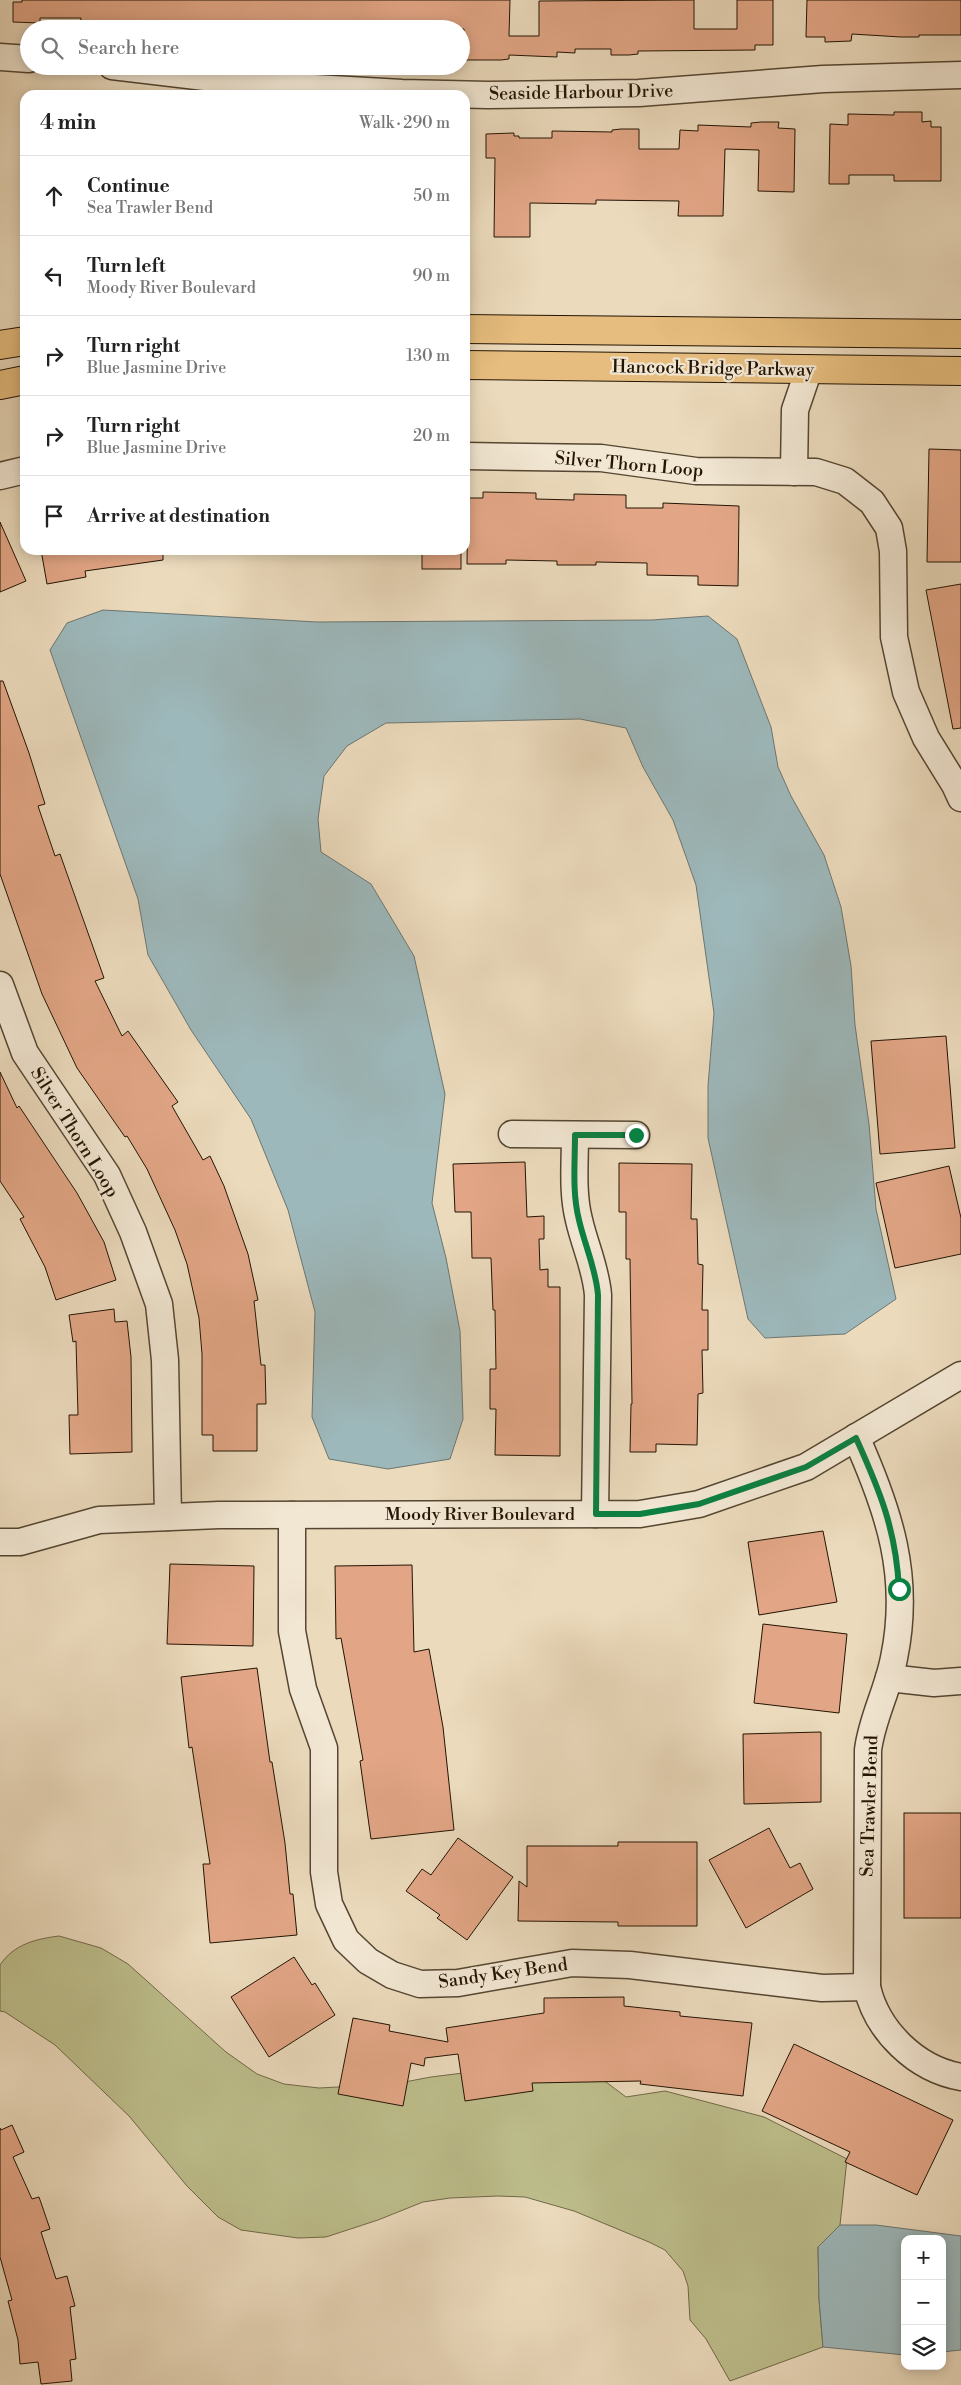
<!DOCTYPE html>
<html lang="en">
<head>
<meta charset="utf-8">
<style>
	body { margin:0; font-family:"Libre Bodoni",serif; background:#f6f6f6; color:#222 }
	.controls { position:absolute; right:15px; bottom:15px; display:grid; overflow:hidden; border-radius:10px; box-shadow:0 2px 12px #0003 }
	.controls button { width:45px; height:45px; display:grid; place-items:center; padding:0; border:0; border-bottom:1px solid #e0e0e0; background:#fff; color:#222; font:25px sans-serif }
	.stop { position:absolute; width:15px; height:15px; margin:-11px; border:4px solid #0b8043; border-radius:50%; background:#fff }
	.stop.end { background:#0b8043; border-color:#fff; box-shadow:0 1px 5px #0008 }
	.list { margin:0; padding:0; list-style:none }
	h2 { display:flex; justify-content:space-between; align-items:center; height:65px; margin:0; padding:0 20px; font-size:21px }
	h2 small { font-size:16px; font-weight:400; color:#767676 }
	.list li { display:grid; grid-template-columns:32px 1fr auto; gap:15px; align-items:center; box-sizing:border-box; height:80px; padding:0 20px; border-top:1px solid #e0e0e0 }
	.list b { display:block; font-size:19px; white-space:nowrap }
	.list p { margin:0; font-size:16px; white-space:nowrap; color:#767676 }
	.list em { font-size:16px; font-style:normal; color:#767676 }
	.icon { flex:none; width:28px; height:28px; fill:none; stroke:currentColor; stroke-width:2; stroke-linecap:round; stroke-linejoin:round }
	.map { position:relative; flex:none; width:961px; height:2385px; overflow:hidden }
	.search { position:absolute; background:#fff; box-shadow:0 2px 12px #0003; left:20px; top:20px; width:450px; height:55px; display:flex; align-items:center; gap:12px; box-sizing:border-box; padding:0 18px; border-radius:28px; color:#767676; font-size:19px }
	.panel { position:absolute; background:#fff; box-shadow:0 2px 12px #0003; left:20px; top:90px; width:450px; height:465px; border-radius:15px }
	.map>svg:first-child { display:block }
</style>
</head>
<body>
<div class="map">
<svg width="961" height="2385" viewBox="0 0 961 2385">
	<rect width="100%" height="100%" fill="#ebdabc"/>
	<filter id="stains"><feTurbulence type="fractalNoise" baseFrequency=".004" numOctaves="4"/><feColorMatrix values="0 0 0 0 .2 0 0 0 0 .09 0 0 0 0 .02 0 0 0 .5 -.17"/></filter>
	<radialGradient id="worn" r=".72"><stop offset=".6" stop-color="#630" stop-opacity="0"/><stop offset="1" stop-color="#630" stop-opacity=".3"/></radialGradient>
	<!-- green -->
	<path fill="#bdbe8c" stroke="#706948" d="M 59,1936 L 101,1948 L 128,1964 L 226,2052 L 257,2074 L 284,2084 L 319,2088 L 394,2084 L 431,2077 L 487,2070 L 602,2079 L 626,2097 L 665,2091 L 764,2117 L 847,2159 L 840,2225 L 818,2247 L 819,2299 L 823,2347 L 730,2381 L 706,2339 L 690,2320 L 688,2286 L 683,2271 L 665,2250 L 649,2242 L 574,2211 L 525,2197 L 498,2196 L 450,2198 L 423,2202 L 378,2220 L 326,2237 L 298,2238 L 241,2230 L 218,2217 L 187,2186 L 129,2116 L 55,2045 L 5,2012 L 0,2011 L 0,1965 C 14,1944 36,1939 59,1936 Z"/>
	<!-- water -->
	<g fill="#9db8bb" stroke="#6c7671">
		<path d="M 103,610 L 317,622 L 652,620 L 708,616 L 737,639 L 771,727 L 778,767 L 791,796 L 824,855 L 841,907 L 851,966 L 855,1025 L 869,1124 L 876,1209 L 896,1299 L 845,1334 L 765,1338 L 748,1319 L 708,1138 L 708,1086 L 714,1013 L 696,885 L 673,820 L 643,767 L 626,728 L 580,719 L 386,723 L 347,746 L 324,776 L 318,819 L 321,852 L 371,884 L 414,956 L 445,1094 L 432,1203 L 446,1258 L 460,1331 L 463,1419 L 450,1459 L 388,1469 L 329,1459 L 312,1417 L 315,1312 L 288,1210 L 251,1119 L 191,1030 L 148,955 L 138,899 L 50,650 L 67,623 Z"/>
		<path d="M 840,2225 L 876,2225 L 961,2236 L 961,2350 L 942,2352 L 942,2239 L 905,2239 L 905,2355 L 823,2347 L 819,2299 L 818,2247 Z"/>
	</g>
	<!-- building -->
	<g fill="#e2a686" stroke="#231403">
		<path d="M 22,0 L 510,0 L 509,36 L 539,36 L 539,1 L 694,0 L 694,29 L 737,29 L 737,0 L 773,0 L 773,45 L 755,45 L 755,50 L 638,51 L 638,54 L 629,55 L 611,55 L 611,49 L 575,49 L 575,53 L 557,52 L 557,57 L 509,55 L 509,59 L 501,60 L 464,60 L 464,29 L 143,29 L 143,27 L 80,26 L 81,18 L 40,18 L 40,23 L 13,22 L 13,2 L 22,2 Z"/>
		<path d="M 807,0 L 961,0 L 961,35 L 919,35 L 919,37 L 901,37 L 852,34 L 851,41 L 825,42 L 825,37 L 806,37 Z"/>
		<path d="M 894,112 L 922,112 L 922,122 L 931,121 L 931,127 L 941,127 L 941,181 L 894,181 L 894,175 L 849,175 L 849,184 L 829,184 L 830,124 L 848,125 L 848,114 L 894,115 Z"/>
		<path d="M 761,122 L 779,122 L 778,128 L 795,129 L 794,192 L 758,191 L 759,150 L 725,149 L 723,216 L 678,216 L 679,201 L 596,200 L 596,204 L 530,203 L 530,237 L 494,237 L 495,158 L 486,158 L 486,134 L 514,133 L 514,136 L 519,136 L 519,138 L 552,138 L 552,131 L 612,132 L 612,130 L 621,129 L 639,129 L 639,149 L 679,149 L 680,130 L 698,131 L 698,125 L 751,127 L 751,123 Z"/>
		<path d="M 929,449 L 961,450 L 961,562 L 927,562 Z"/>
		<path d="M 483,492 L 536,493 L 536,499 L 574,500 L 574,494 L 626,495 L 626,508 L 663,508 L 663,503 L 739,506 L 738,586 L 698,585 L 698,576 L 647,575 L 647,563 L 596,562 L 596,565 L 557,565 L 557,561 L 506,560 L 506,564 L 467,564 L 468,498 L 483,498 Z"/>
		<path d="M 0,522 L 26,581 L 0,592 Z"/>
		<path d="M 41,550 L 163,550 L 163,560 L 85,571 L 86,577 L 47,584 Z"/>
		<rect x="422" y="550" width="39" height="19"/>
		<path d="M 961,584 L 961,728 L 953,729 L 926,590 Z"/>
		<path d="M 0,681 L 3,681 L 29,753 L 45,804 L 38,806 L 55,856 L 60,854 L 104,978 L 95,981 L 122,1036 L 128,1031 L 178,1102 L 172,1106 L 203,1160 L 210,1156 L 224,1186 L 248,1254 L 258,1300 L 254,1301 L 261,1365 L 265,1365 L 266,1404 L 257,1404 L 257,1451 L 213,1451 L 213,1435 L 202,1435 L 202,1354 L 199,1318 L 187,1264 L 175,1230 L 147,1169 L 127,1136 L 125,1137 L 77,1068 L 42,994 L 0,874 Z"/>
		<path d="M 946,1036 L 955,1148 L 880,1154 L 871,1041 Z"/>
		<path d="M 0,1072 L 17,1108 L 19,1106 L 77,1193 L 104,1242 L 116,1280 L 56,1300 L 45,1267 L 20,1219 L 24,1217 L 0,1181 Z"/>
		<path d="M 525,1162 L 527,1217 L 544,1216 L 544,1239 L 539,1239 L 540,1270 L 548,1269 L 548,1287 L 560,1287 L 560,1456 L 495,1455 L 496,1409 L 490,1409 L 490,1369 L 496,1369 L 495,1310 L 493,1310 L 491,1258 L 472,1258 L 471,1212 L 455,1212 L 453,1164 Z"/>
		<path d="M 619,1163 L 692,1164 L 691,1219 L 697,1219 L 698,1264 L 703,1265 L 702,1310 L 708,1310 L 708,1350 L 702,1350 L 703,1393 L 698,1394 L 697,1445 L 656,1444 L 656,1452 L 630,1452 L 631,1404 L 632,1404 L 630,1259 L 626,1259 L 626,1212 L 619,1212 Z"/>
		<path d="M 949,1166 L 961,1218 L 961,1254 L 895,1268 L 876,1183 Z"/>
		<path d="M 114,1309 L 115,1322 L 127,1321 L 131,1357 L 132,1452 L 70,1454 L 69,1415 L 78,1415 L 76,1341 L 73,1342 L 69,1315 Z"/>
		<path d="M 823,1531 L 837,1602 L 759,1615 L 748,1542 Z"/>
		<path d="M 170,1564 L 254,1566 L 253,1646 L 167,1644 Z"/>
		<path d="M 412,1565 L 414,1652 L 429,1649 L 443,1727 L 454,1830 L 371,1839 L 360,1761 L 363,1760 L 341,1638 L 336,1639 L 335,1566 Z"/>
		<path d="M 763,1624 L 847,1634 L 839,1713 L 754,1703 Z"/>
		<path d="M 257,1668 L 270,1762 L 272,1762 L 285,1843 L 290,1894 L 293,1894 L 297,1935 L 210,1943 L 203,1864 L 210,1864 L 192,1747 L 189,1748 L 181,1677 Z"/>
		<path d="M 821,1732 L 821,1802 L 744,1804 L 743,1734 Z"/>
		<rect x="904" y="1813" width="57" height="105"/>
		<path d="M 769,1828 L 790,1868 L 800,1863 L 813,1889 L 746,1928 L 709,1860 Z"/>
		<path d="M 458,1838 L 513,1877 L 467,1940 L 437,1918 L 440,1915 L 406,1891 L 422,1869 L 431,1875 Z"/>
		<path d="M 618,1842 L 697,1842 L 697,1926 L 618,1926 L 618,1922 L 518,1921 L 519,1881 L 527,1887 L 527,1846 L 618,1846 Z"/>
		<path d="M 294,1957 L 312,1985 L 315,1983 L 335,2015 L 269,2057 L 231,1997 Z"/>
		<path d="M 624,1997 L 624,2006 L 680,2012 L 680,2016 L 752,2023 L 743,2096 L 640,2084 L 641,2081 L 532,2083 L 533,2091 L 465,2101 L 458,2054 L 425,2058 L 424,2066 L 411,2063 L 403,2106 L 338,2094 L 353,2018 L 390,2025 L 389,2031 L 448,2042 L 446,2028 L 544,2013 L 544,1998 Z"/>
		<path d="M 794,2044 L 953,2120 L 917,2195 L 845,2162 L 850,2152 L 762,2111 Z"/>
		<path d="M 12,2125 L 24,2152 L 13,2157 L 32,2199 L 39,2197 L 50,2229 L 41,2232 L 56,2279 L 67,2276 L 75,2306 L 70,2307 L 76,2359 L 70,2360 L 72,2381 L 41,2384 L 38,2362 L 20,2364 L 18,2340 L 8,2301 L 12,2300 L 0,2257 L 0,2128 L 1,2130 Z"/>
	</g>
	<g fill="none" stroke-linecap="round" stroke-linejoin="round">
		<!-- minor casing -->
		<g stroke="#554631" stroke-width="29">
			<g id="minor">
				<path d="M 0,57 L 29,59"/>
				<path d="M 112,66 L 279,86 L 402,93 L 488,95 L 639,93 L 823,79 L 961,75"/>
				<path d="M 465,456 L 601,458 L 696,471 L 816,472 L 845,481 L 872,502 L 889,528 L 893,551 L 894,637 L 906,692 L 926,738 L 955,785 L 961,798"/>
				<path d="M 794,472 L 795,410 L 809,369"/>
				<path d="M 0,476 L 25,470"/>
				<path d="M 0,985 L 25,1053 L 107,1175 L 133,1232 L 159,1304 L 165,1360 L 168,1517"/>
				<path d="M 512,1134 L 636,1135"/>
				<path d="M 575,1135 C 575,1163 572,1193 579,1220 C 585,1246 596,1269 598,1295 L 595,1514"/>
				<path d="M 856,1437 C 889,1511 911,1576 894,1658 C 888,1690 872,1718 868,1750 L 867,1987 C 877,2031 916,2069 961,2077"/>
				<path d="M 292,1515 L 292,1631 L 303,1689 L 324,1748 L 324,1872 L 329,1904 L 346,1940 L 368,1961 L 392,1975 L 420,1984 L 458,1983 L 572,1963 L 630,1965 L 822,1988 L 867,1987"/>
				<path d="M 0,1542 L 20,1542 L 99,1520 L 219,1515 L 640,1514 L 699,1504 L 806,1467 L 961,1375"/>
				<path d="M 889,1678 L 934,1683 L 961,1681"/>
			</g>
		</g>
		<!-- major casing -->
		<g stroke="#231403" stroke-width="30">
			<g id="major">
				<path d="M 465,329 L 961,334"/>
				<path d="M 0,345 L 25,341"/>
				<path d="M 465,365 L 961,371"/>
				<path d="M 0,385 L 25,380"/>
			</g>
		</g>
		<!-- minor -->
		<use href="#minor" stroke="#f2e7d3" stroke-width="26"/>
		<!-- major -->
		<use href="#major" stroke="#e6bd7e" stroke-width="28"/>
	</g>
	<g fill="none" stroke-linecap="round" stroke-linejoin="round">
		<!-- route -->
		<path stroke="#0b8043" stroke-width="6" d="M 636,1135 L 575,1135 C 575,1163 572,1193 579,1220 C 585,1246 596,1269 598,1295 L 596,1514 L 640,1514 L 699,1504 L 806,1467 L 856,1438 C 880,1491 896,1530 899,1589"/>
	</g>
	<g text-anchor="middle" stroke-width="4.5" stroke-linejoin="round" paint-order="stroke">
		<!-- street labels -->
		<g font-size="18" fill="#231403" stroke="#f2e7d3">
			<text transform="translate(581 92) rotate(-1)" y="6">Seaside Harbour Drive</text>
			<text transform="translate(713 368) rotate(1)" y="6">Hancock Bridge Parkway</text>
			<text transform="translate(629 464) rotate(5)" y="6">Silver Thorn Loop</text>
			<text transform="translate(75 1132) rotate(58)" y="6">Silver Thorn Loop</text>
			<text x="480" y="1520">Moody River Boulevard</text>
			<text transform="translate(869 1806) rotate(-88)" y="6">Sea Trawler Bend</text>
			<text transform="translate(503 1973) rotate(-8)" y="6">Sandy Key Bend</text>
		</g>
	</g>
	<rect width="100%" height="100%" filter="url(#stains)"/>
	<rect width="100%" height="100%" fill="url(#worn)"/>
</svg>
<div class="controls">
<button>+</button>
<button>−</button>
<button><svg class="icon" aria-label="layers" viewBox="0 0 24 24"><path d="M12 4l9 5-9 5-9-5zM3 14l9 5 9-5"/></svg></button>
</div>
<div class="stop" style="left:899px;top:1589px"></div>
<div class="stop end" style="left:636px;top:1135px"></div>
<div class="search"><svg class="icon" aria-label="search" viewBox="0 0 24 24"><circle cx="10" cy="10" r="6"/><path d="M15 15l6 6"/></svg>Search here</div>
<section class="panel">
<h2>4 min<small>Walk · 290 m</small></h2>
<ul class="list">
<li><svg class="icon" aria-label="ahead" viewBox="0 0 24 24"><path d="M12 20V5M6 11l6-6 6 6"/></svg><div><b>Continue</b><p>Sea Trawler Bend</p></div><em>50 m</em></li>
<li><svg class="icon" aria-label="left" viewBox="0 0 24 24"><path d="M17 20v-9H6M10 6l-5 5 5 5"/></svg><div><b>Turn left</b><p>Moody River Boulevard</p></div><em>90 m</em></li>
<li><svg class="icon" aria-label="right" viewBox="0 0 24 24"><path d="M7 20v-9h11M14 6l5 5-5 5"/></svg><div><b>Turn right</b><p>Blue Jasmine Drive</p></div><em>130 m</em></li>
<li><svg class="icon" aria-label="right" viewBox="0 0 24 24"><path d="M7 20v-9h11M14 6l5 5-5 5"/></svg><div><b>Turn right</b><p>Blue Jasmine Drive</p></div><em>20 m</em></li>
<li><svg class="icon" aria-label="arrive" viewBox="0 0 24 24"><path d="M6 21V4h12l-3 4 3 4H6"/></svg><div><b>Arrive at destination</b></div></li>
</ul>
</section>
</div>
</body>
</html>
